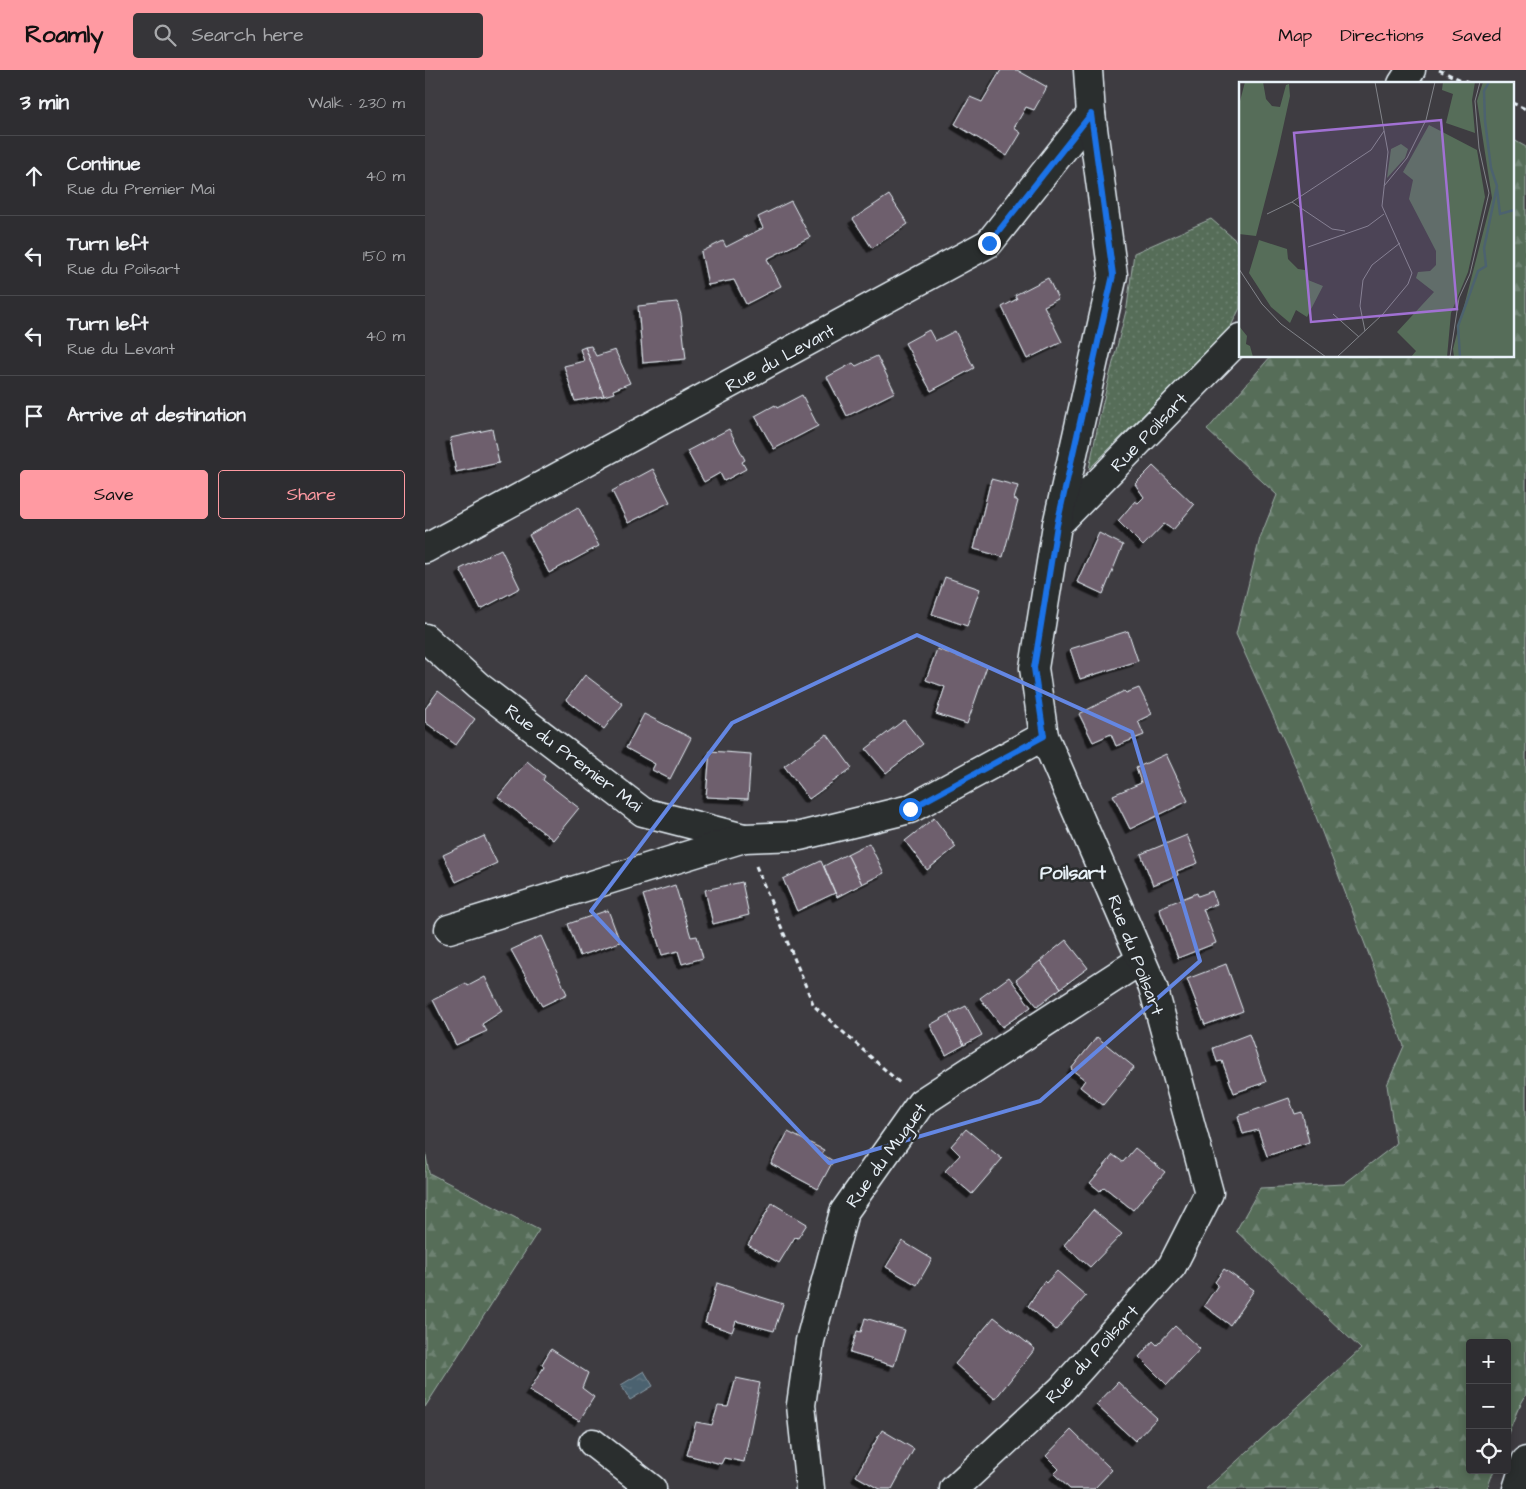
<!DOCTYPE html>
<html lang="en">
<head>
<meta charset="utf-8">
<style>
	body { margin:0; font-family:"Architects Daughter",sans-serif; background:#363539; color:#f1f3f6 }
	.controls { position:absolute; right:15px; bottom:15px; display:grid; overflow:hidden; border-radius:5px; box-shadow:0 2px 8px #0003 }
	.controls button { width:45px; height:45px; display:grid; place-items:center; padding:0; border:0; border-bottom:1px solid #49494d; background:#2e2d31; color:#f1f3f6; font:25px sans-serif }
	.stop { position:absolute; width:15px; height:15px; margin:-11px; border:4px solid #1a73e8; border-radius:50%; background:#fff }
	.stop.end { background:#1a73e8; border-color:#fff; box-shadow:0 1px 5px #0008 }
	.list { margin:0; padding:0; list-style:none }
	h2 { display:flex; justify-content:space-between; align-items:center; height:65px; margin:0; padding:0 20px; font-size:21px }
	h2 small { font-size:16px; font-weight:400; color:#a7a8ab }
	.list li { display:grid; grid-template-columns:32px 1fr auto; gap:15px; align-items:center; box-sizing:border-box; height:80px; padding:0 20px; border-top:1px solid #49494d }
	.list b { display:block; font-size:19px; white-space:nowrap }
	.list p { margin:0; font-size:16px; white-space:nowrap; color:#a7a8ab }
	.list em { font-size:16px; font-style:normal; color:#a7a8ab }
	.actions { display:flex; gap:10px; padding:15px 20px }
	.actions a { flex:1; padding:11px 0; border:1px solid #ff9aa2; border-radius:5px; text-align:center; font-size:18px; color:#ff9aa2 }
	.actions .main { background:#ff9aa2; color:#111 }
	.icon { flex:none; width:28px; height:28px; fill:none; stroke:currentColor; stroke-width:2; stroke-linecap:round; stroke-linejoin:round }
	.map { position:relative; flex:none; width:1101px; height:1419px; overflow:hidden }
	header { display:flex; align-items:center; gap:30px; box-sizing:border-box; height:70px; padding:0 25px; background:#ff9aa2; color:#111 }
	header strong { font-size:24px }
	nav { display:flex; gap:28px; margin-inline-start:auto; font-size:18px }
	.search { width:350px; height:45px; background:#363539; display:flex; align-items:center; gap:12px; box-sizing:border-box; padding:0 18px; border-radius:5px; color:#a7a8ab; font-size:19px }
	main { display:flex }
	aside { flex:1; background:#2e2d31 }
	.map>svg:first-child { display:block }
</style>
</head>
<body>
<header>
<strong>Roamly</strong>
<div class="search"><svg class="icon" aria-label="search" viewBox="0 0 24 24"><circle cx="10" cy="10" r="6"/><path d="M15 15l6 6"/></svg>Search here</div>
<nav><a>Map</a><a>Directions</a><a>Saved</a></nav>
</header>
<main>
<aside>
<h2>3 min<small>Walk · 230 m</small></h2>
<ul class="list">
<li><svg class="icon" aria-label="ahead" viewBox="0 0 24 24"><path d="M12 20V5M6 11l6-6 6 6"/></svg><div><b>Continue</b><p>Rue du Premier Mai</p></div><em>40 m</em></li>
<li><svg class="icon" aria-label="left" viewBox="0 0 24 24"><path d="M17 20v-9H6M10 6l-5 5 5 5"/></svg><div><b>Turn left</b><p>Rue du Poilsart</p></div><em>150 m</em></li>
<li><svg class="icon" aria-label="left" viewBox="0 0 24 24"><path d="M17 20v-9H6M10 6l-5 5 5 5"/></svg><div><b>Turn left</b><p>Rue du Levant</p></div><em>40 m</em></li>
<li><svg class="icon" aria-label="arrive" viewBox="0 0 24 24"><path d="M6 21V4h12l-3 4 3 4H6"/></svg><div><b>Arrive at destination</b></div></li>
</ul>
<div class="actions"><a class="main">Save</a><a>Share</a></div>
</aside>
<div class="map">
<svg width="1101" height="1419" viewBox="0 0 1101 1419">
	<defs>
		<pattern id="forest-firs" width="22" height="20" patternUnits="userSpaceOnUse" patternTransform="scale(1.25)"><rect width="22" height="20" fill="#566d59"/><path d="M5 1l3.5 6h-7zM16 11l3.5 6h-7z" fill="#6e8272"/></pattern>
		<pattern id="park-dots" width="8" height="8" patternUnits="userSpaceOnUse" patternTransform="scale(1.25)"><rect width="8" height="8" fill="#566d59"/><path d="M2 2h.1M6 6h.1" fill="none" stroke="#6e8272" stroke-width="1.8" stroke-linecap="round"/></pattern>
		<pattern id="water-ripples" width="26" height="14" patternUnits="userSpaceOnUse" patternTransform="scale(1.25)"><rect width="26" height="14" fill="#4c626f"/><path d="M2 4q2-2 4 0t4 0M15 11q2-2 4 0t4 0" fill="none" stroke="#667984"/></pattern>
		<filter id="shadow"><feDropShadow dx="-4.5" dy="4.5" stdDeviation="0" flood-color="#0009"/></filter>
	</defs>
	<rect width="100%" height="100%" fill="#3e3c41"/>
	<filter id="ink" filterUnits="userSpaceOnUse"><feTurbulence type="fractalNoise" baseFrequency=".02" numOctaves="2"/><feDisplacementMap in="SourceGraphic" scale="10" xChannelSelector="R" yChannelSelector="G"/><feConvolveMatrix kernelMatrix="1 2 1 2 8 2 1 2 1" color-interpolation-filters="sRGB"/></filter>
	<g filter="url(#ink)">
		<!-- forest -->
		<g fill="url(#forest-firs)" stroke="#9fafa8">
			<path d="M 1087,69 L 1101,77 L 1101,1325 L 1093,1339 L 1082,1366 L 1082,1273 L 1045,1273 L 1045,1400 L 1069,1400 L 1062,1419 L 781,1419 L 936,1279 L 811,1161 L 835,1118 L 919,1114 L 971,1074 L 962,1015 L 979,976 L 877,710 L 811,564 L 835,468 L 852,425 L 782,360 L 846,286 L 1087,286 Z"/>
			<path d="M 0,1080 L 4,1103 L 114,1160 L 0,1337 Z"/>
		</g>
		<!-- park -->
		<path fill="url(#park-dots)" stroke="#9fafa8" d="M 786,149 L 815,174 L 815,238 L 805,258 L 664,399 L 677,336 L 702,237 L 709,183 Z"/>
		<!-- water -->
		<path fill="url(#water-ripples)" stroke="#8a9ba6" d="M 219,1301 L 228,1316 L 205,1330 L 196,1315 Z"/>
		<!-- building -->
		<g fill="#6e5f6d" stroke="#e8f1f8" filter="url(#shadow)">
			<path d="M 576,0 L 592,0 L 622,17 L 609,40 L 601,37 L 589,58 L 596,63 L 582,86 L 530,54 L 545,27 L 557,32 Z"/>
			<path d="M 464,125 L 483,154 L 447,178 L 428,149 Z"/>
			<path d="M 366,131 L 385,167 L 342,189 L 356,216 L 321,234 L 309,210 L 283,215 L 276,182 L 298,171 L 301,177 L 338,158 L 333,147 Z"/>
			<path d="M 623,208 L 633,229 L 619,236 L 637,272 L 602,289 L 577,237 L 592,229 L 590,225 Z"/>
			<path d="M 252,232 L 256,245 L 261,289 L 218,293 L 213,236 Z"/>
			<path d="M 504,260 L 510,271 L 530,261 L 549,298 L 506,321 L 480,273 Z"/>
			<path d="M 166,276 L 171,286 L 190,280 L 205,313 L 188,320 L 189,323 L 179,326 L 160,277 Z"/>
			<path d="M 160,277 L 179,326 L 150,331 L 139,296 L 159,291 L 155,279 Z"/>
			<path d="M 452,286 L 470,322 L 422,346 L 402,307 L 428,293 L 431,296 Z"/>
			<path d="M 377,325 L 393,356 L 349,379 L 330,346 L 350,335 L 352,338 Z"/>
			<path d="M 67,359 L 74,393 L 31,402 L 25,368 Z"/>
			<path d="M 304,359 L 320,390 L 317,392 L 321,399 L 299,411 L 295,403 L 279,412 L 262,381 Z"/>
			<path d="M 728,396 L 769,435 L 748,460 L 739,454 L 718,476 L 693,451 L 710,431 L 713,433 L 719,427 L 710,414 Z"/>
			<path d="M 228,399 L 245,432 L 203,453 L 187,421 Z"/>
			<path d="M 566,409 L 593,416 L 589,429 L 593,431 L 578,487 L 549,479 Z"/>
			<path d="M 153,437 L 174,476 L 124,503 L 104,465 Z"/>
			<path d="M 674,463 L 698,475 L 678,524 L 652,512 Z"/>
			<path d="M 76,479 L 95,518 L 56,539 L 35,499 Z"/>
			<path d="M 520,507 L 555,519 L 542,556 L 507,544 Z"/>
			<path d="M 703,561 L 713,591 L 655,609 L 645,579 Z"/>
			<path d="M 512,579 L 562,596 L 542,654 L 511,644 L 520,617 L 501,610 Z"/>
			<path d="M 160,605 L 198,634 L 179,659 L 141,630 Z"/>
			<path d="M 714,618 L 727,644 L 713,651 L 719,665 L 691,676 L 686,664 L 668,672 L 654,644 L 699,621 L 701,623 Z"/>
			<path d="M 13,621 L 50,649 L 31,675 L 0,652 L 0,639 Z"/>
			<path d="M 219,644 L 266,668 L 245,709 L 227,700 L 230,694 L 201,678 Z"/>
			<path d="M 479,650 L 498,674 L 461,703 L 441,679 Z"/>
			<path d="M 402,664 L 427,698 L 384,729 L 359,696 Z"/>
			<path d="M 285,681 L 326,684 L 323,729 L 281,727 Z"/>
			<path d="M 741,684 L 763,731 L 705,759 L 688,725 L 716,713 L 711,698 Z"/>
			<path d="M 102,691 L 120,706 L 118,710 L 154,738 L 128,770 L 73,727 Z"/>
			<path d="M 509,748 L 531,777 L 502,800 L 480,771 Z"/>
			<path d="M 762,765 L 773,793 L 752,801 L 753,805 L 728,815 L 716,784 Z"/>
			<path d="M 59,766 L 72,793 L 31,812 L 18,785 Z"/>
			<path d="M 444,773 L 459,803 L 437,814 L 422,784 Z"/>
			<path d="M 422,784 L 437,814 L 412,827 L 399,796 Z"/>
			<path d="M 396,791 L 410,823 L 372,841 L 358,809 Z"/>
			<path d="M 317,812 L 324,845 L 288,854 L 280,820 Z"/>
			<path d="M 250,815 L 266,867 L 272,866 L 278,888 L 257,894 L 253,881 L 237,885 L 218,825 Z"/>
			<path d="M 787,821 L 792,834 L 778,839 L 791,873 L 753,888 L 734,838 L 772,823 L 773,826 Z"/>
			<path d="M 183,840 L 195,872 L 155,886 L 143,854 Z"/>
			<path d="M 116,866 L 142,924 L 117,936 L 86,880 Z"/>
			<path d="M 641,870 L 663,898 L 636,918 L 615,891 Z"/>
			<path d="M 615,891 L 636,918 L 612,936 L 591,910 Z"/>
			<path d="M 801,894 L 818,941 L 780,955 L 762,909 Z"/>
			<path d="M 60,907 L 77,941 L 57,954 L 62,961 L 31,975 L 8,930 L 41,913 L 43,916 Z"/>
			<path d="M 584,907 L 606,937 L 577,957 L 555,928 Z"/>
			<path d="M 541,936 L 557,965 L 539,975 L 523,945 Z"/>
			<path d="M 523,945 L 539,975 L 521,985 L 505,955 Z"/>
			<path d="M 824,964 L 841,1012 L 809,1023 L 797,991 L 792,992 L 788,978 Z"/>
			<path d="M 672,967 L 709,997 L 678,1035 L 655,1017 L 660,1010 L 646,999 Z"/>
			<path d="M 864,1028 L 870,1044 L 877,1042 L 884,1072 L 842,1086 L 833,1060 L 818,1064 L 813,1046 Z"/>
			<path d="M 541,1059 L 577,1089 L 547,1124 L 520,1101 L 535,1085 L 526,1076 Z"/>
			<path d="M 363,1062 L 399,1080 L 397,1084 L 408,1091 L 393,1119 L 346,1094 Z"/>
			<path d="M 710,1078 L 740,1102 L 708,1140 L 679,1117 L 675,1121 L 665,1113 L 688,1085 L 698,1092 Z"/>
			<path d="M 347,1133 L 382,1154 L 373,1168 L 370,1167 L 354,1193 L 323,1175 Z"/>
			<path d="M 668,1140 L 697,1164 L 665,1197 L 639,1175 Z"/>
			<path d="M 477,1171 L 507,1189 L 492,1215 L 461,1197 Z"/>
			<path d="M 799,1199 L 829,1220 L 805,1255 L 779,1236 L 793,1215 L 790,1212 Z"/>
			<path d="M 632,1201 L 661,1226 L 631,1260 L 603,1236 L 619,1211 L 621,1213 Z"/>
			<path d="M 292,1213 L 358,1234 L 349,1261 L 311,1251 L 307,1262 L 280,1253 Z"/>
			<path d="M 569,1247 L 610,1279 L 570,1329 L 530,1294 Z"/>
			<path d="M 440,1248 L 480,1260 L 469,1296 L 425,1283 L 432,1261 L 436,1262 Z"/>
			<path d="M 750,1256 L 775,1279 L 742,1315 L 714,1287 L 728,1271 L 732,1275 Z"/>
			<path d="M 126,1279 L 163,1303 L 157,1318 L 169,1327 L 154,1351 L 104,1321 L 119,1297 L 117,1294 Z"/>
			<path d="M 311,1308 L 335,1313 L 319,1392 L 299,1388 L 296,1394 L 262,1385 L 271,1352 L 287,1355 L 293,1336 L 303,1337 Z"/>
			<path d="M 693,1312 L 732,1348 L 710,1371 L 671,1335 Z"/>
			<path d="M 457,1360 L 489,1379 L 467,1419 L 454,1419 L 431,1406 Z"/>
			<path d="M 646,1360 L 687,1400 L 669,1419 L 645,1419 L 629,1404 L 634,1399 L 621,1386 Z"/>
		</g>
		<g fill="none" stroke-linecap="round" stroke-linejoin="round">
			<!-- minor casing -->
			<g stroke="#e8f1f8" stroke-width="31">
				<g id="minor">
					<path d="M 977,14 L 986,0"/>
					<path d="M 632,455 L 815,268"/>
					<path d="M 0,479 L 564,173 L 666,44"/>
					<path d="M 0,568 L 53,616 L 218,742 L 319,768"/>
					<path d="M 24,859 L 319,768 L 375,766 L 485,739 L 619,666"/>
					<path d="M 168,1373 L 227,1419"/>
					<path d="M 385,1419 L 376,1335 L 385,1271 L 419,1142 L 496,1033 L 716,890"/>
					<path d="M 529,1419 L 636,1320 L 747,1196 L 784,1123 L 728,917 L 619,666 L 609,598 L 632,455 L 688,205 L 666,44 L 663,0"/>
					<path d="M 1092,1419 L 1101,1391"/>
				</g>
			</g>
			<!-- path -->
			<g stroke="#e8f1f8" stroke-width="3" stroke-dasharray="5 4" stroke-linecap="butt">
				<path d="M 1014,0 L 1045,14"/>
				<path d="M 1087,33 L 1101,39"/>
				<path d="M 331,796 L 389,936 L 476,1014"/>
			</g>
			<!-- minor -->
			<use href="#minor" stroke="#2a2d2e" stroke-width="28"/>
		</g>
	</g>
	<g fill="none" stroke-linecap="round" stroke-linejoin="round" filter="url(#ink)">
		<!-- route -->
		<path stroke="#1a73e8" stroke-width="6" d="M 485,739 L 619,666 L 609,598 L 632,455 L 688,205 L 666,44 L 564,173"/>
	</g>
	<!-- marked area -->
	<path fill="none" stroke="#6487e3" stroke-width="4" stroke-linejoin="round" d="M 492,565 L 707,662 L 775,891 L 615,1031 L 404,1093 L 166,841 L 307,653 Z"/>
	<g text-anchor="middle" stroke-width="5" stroke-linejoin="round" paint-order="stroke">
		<!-- street labels -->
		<g font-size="18" fill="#e8f1f8" stroke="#2a2d2e">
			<text transform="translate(355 288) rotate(-29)" y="6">Rue du Levant</text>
			<text transform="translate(724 362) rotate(-46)" y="6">Rue Poilsart</text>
			<text transform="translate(149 688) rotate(37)" y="6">Rue du Premier Mai</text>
			<text transform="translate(711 885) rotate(69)" y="6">Rue du Poilsart</text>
			<text transform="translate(461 1085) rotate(-54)" y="6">Rue du Muguet</text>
			<text transform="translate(667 1284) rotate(-47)" y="6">Rue du Poilsart</text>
		</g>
		<!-- neighbourhood labels -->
		<g font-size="19" font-weight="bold" fill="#e8f1f8" stroke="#2a2d2e">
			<text x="648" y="809">Poilsart</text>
		</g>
	</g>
	<!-- overview -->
	<g transform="translate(814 12)">
		<rect width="275" height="275" fill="#3e3c41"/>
		<path d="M 0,244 L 8,254 L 7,262 L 11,264 L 14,275 L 0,275 Z" fill="#566d59"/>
		<path d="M 6,0 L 24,0 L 27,17 L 33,24 L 41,25 L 47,3 L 50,2 L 51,14 L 38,73 L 17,154 L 0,152 L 0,23 ZM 204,0 L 236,0 L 233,18 L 236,51 L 207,41 L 214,12 L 203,8 ZM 244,0 L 275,0 L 275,275 L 215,275 L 214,267 L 253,116 L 238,19 ZM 190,43 L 238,68 L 246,115 L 229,190 L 212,231 L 208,275 L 172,275 L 177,269 L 158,250 L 195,210 L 177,196 L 179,190 L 191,189 L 197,183 L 197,169 L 170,117 L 174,98 L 164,90 ZM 20,158 L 48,167 L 49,177 L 59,187 L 66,188 L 69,198 L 84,204 L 68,235 L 57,228 L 51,241 L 32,225 L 10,191 Z" fill="#566d59"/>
		<path d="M 162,62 L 169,67 L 166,76 L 148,96 L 152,67 Z" fill="#566d59"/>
		<path fill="none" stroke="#4c626f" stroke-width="2.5" d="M 258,107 L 261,132 L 275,128M 221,275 L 219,244 L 239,189 L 247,184 L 245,166 L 258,104 L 252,86 L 246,39 L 245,9 L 250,0"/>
		<path fill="none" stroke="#82848a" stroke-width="1" d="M 145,104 L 168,76 L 187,38 L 196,0M 53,120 L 93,147 L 106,149M 28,132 L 53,120 L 132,68 L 145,49M 69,165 L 129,144 L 145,132M 0,187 L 23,222 L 42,242 L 87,275M 94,232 L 120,255M 126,249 L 121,224 L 124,198 L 133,183 L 161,161M 98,275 L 144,232 L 169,202 L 173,191 L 143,124 L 149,70 L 136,0M 211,275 L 220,216 L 231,192 L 250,111 L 240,66 L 236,19 L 241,0"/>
		<path fill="#a171d3" fill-opacity="0.15" stroke="#a171d3" stroke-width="2.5" d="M 202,38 L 218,227 L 72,240 L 55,51 Z"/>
		<rect width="275" height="275" fill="none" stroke="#e8f1f8" stroke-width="2.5"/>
	</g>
</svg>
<div class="controls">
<button>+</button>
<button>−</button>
<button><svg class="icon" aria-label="locate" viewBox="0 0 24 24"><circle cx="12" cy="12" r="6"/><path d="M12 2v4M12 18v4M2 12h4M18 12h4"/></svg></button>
</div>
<div class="stop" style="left:485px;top:739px"></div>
<div class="stop end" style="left:564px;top:173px"></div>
</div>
</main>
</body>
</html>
